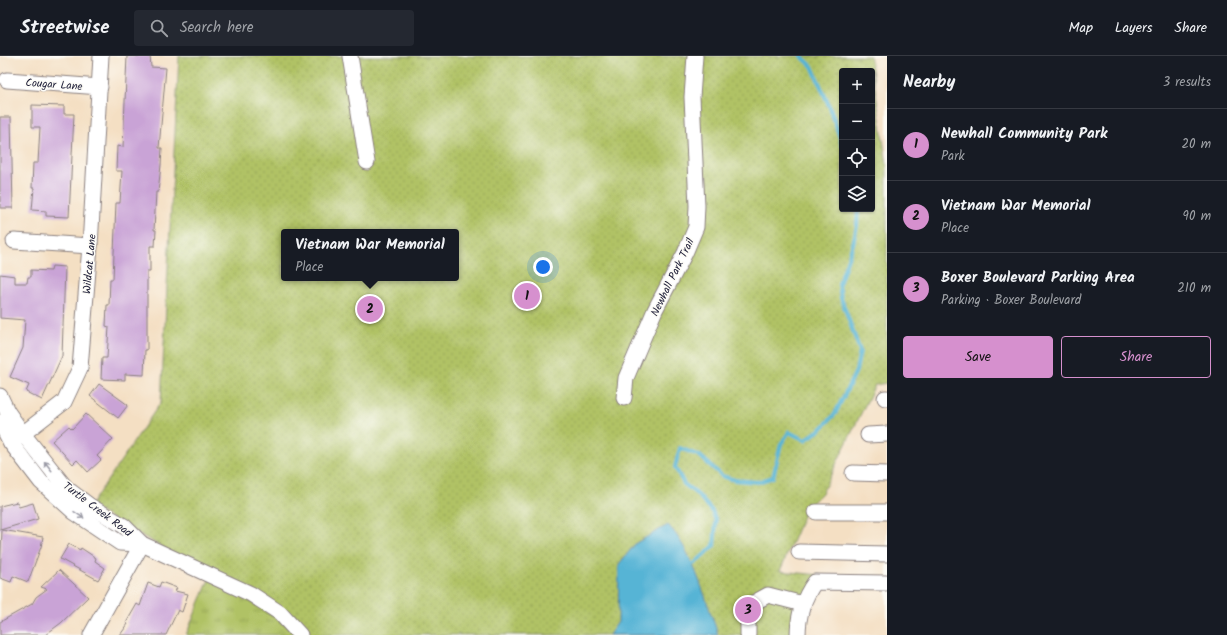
<!DOCTYPE html>
<html lang="en">
<head>
<meta charset="utf-8">
<style>
	body { margin:0; font-family:Kalam,sans-serif; background:#242831; color:#f1f3f6 }
	.controls { position:absolute; right:12px; top:12px; display:grid; overflow:hidden; border-radius:4px; box-shadow:0 1px 3px #0004 }
	.controls button { width:36px; height:36px; display:grid; place-items:center; padding:0; border:0; border-bottom:1px solid #363941; background:#171b24; color:#f1f3f6; font:20px sans-serif }
	.you { position:absolute; left:543px; top:211px; width:14px; height:14px; margin:-10px; border:3px solid #fff; border-radius:50%; background:#1a73e8; box-shadow:0 0 0 6px #1a73e833 }
	.badge { display:grid; place-items:center; width:26px; height:26px; border-radius:50%; background:#d690ce; color:#111; font-size:13px; font-weight:700 }
	.pin { position:absolute; translate:-50% -50%; border:2px solid #fff; box-shadow:0 1px 4px #0006 }
	.popup { position:absolute; left:281px; top:173px; width:178px; height:52px; box-sizing:border-box; display:grid; place-content:center; border-radius:4px; background:#171b24; filter:drop-shadow(0 1px 3px #0005); font-size:13px; white-space:nowrap; color:#9ea1a6 }
	.popup b { font-size:15px; color:#f1f3f6 }
	.popup::after { content:''; position:absolute; left:50%; top:100%; margin-left:-8px; border:8px solid transparent; border-top-color:#171b24 }
	.list { margin:0; padding:0; list-style:none }
	h2 { display:flex; justify-content:space-between; align-items:center; height:52px; margin:0; padding:0 16px; font-size:17px }
	h2 small { font-size:13px; font-weight:400; color:#9ea1a6 }
	.list li { display:grid; grid-template-columns:26px 1fr auto; gap:12px; align-items:center; box-sizing:border-box; height:72px; padding:0 16px; border-top:1px solid #363941 }
	.list b { display:block; font-size:15px; white-space:nowrap }
	.list p { margin:0; font-size:13px; white-space:nowrap; color:#9ea1a6 }
	.list em { font-size:13px; font-style:normal; color:#9ea1a6 }
	.actions { display:flex; gap:8px; padding:12px 16px }
	.actions a { flex:1; padding:9px 0; border:1px solid #d690ce; border-radius:4px; text-align:center; font-size:14px; color:#d690ce }
	.actions .main { background:#d690ce; color:#111 }
	.icon { flex:none; width:22px; height:22px; fill:none; stroke:currentColor; stroke-width:2; stroke-linecap:round; stroke-linejoin:round }
	.map { position:relative; flex:none; width:887px; height:579px; overflow:hidden }
	header { display:flex; align-items:center; gap:24px; box-sizing:border-box; height:56px; padding:0 20px; background:#171b24; border-bottom:1px solid #363941 }
	header strong { font-size:19px }
	nav { display:flex; gap:22px; margin-inline-start:auto; font-size:14px }
	.search { width:280px; height:36px; background:#242831; display:flex; align-items:center; gap:10px; box-sizing:border-box; padding:0 14px; border-radius:4px; color:#9ea1a6; font-size:15px }
	main { display:flex }
	aside { flex:1; background:#171b24 }
	.map>svg:first-child { display:block }
</style>
</head>
<body>
<header>
<strong>Streetwise</strong>
<div class="search"><svg class="icon" aria-label="search" viewBox="0 0 24 24"><circle cx="10" cy="10" r="6"/><path d="M15 15l6 6"/></svg>Search here</div>
<nav><a>Map</a><a>Layers</a><a>Share</a></nav>
</header>
<main>
<div class="map">
<svg width="887" height="579" viewBox="0 0 887 579">
	<defs>
		<pattern id="grass-tufts" width="24" height="20" patternUnits="userSpaceOnUse"><rect width="24" height="20" fill="#b0c265"/><path d="M3 7l-1-3M5 7V3M7 7l1-3M15 17l-1-3M17 17v-4M19 17l1-3" fill="none" stroke="#97a659"/></pattern>
		<pattern id="park-dots" width="8" height="8" patternUnits="userSpaceOnUse"><rect width="8" height="8" fill="#b0c265"/><path d="M2 2h.1M6 6h.1" fill="none" stroke="#97a659" stroke-width="1.8" stroke-linecap="round"/></pattern>
	</defs>
	<rect width="100%" height="100%" fill="#fdfcf7"/>
	<filter id="ink" filterUnits="userSpaceOnUse"><feTurbulence type="fractalNoise" baseFrequency=".025" numOctaves="2"/><feDisplacementMap in="SourceGraphic" scale="8" xChannelSelector="R" yChannelSelector="G"/><feConvolveMatrix kernelMatrix="1 2 1 2 8 2 1 2 1" color-interpolation-filters="sRGB"/></filter>
	<filter id="wash" filterUnits="userSpaceOnUse"><feTurbulence type="fractalNoise" baseFrequency=".012" numOctaves="4" result="noise"/><feDisplacementMap in="SourceGraphic" scale="16" xChannelSelector="R" yChannelSelector="G"/><feGaussianBlur stdDeviation="0.9" result="paint"/><feColorMatrix in="noise" values="0 0 0 0 0 0 0 0 0 0 0 0 0 0 0 0 0 1.4 0 .05"/><feComposite in="paint" operator="in"/></filter>
	<g filter="url(#wash)">
		<rect width="100%" height="100%" fill="#f4dfc3"/>
		<!-- grass -->
		<path fill="url(#grass-tufts)" stroke="#697250" d="M 211,519 L 300,579 L 186,579 Z"/>
		<!-- park -->
		<path fill="url(#park-dots)" stroke="#697250" fill-rule="evenodd" d="M 179,0 L 870,0 L 887,109 L 887,327 L 875,329 L 822,437 L 806,453 L 780,515 L 820,519 L 798,579 L 300,579 L 211,519 L 90,450 L 161,346 ZM 842,15 L 872,15 L 872,153 L 842,153 ZM 284,176 L 456,176 L 456,222 L 284,222 Z"/>
		<!-- water -->
		<path fill="#57b4d5" stroke="#3c6b88" d="M 668,469 C 692,494 704,539 716,572 L 718,579 L 609,579 L 618,566 L 619,508 L 636,487 Z"/>
		<g fill="none" stroke-linecap="round" stroke-linejoin="round">
			<!-- stream -->
			<g stroke="#57b4d5" stroke-width="4">
				<path d="M 801,0 L 812,10 L 830,52 L 842,88"/>
				<path d="M 688,510 L 695,507 L 714,490 L 716,465 L 712,455 L 698,439 L 684,428 L 675,411 L 680,392 L 700,400 L 722,420 L 735,424 L 758,426 L 773,421 L 781,388 L 789,376 L 805,384 L 821,373 L 835,358 L 856,315 L 860,295 L 841,242 L 839,228 L 853,188 L 857,170 L 858,153"/>
			</g>
		</g>
		<g id="blocks">
			<!-- building -->
			<g fill="#c9a3d6">
				<path d="M 127,0 L 150,0 L 151,11 L 166,12 L 159,92 L 162,92 L 161,109 L 158,136 L 156,136 L 154,174 L 156,174 L 155,190 L 150,190 L 150,215 L 147,215 L 147,294 L 145,294 L 144,319 L 125,318 L 125,324 L 101,323 L 102,302 L 107,302 L 109,271 L 106,270 L 107,249 L 109,249 L 110,223 L 113,223 L 116,147 L 120,147 L 122,115 L 116,115 L 117,90 L 123,91 Z"/>
				<path d="M 32,49 L 64,50 L 64,58 L 74,58 L 69,161 L 46,160 L 46,155 L 32,154 L 34,132 L 32,132 L 33,107 L 38,107 L 40,71 L 32,71 Z"/>
				<path d="M 0,61 L 11,61 L 13,152 L 0,152 Z"/>
				<path d="M 52,210 L 65,211 L 62,300 L 42,344 L 26,336 L 29,329 L 10,321 L 23,292 L 25,264 L 0,262 L 0,218 L 15,220 L 15,227 L 27,227 L 28,221 L 31,221 L 31,214 L 51,215 Z"/>
				<path d="M 99,328 L 128,349 L 118,362 L 90,340 Z"/>
				<path d="M 86,358 L 113,383 L 97,400 L 101,404 L 88,416 L 77,404 L 73,408 L 52,385 L 69,370 L 72,373 Z"/>
				<path d="M 17,446 L 19,451 L 33,447 L 38,463 L 0,474 L 0,450 Z"/>
				<path d="M 2,474 L 43,481 L 41,491 L 28,526 L 13,520 L 11,526 L 0,522 Z"/>
				<path d="M 69,488 L 80,494 L 81,492 L 96,502 L 95,505 L 105,512 L 98,524 L 60,503 Z"/>
				<path d="M 59,514 L 88,541 L 61,567 L 45,579 L 0,579 L 0,566 L 32,548 L 36,541 L 47,533 L 41,531 Z"/>
				<path d="M 161,526 L 177,532 L 175,535 L 188,538 L 182,556 L 178,554 L 166,579 L 120,579 L 128,568 L 126,567 L 137,548 L 140,550 L 148,527 L 159,531 Z"/>
			</g>
		</g>
	</g>
	<g filter="url(#ink)">
		<use href="#blocks" fill-opacity="0" stroke="#8b807f" stroke-width="1"/>
		<g fill="none" stroke-linecap="round" stroke-linejoin="round">
			<!-- minor casing -->
			<g stroke="#8b807f" stroke-width="17">
				<g id="minor">
					<path d="M 350,0 L 367,106"/>
					<path d="M 7,24 L 100,31"/>
					<path d="M 14,185 L 90,190"/>
					<path d="M 0,340 L 7,355 L 23,378 L 66,432 L 90,450 L 124,470 L 142,488 L 251,538 L 280,557 L 300,579"/>
					<path d="M 624,342 L 626,322 L 655,254 L 685,197 L 696,171 L 697,150 L 692,41 L 695,0"/>
					<path d="M 885,342 L 887,342"/>
					<path d="M 0,366 L 11,387 L 41,426 L 74,456 L 120,487 L 142,488"/>
					<path d="M 868,379 L 887,378"/>
					<path d="M 11,387 L 64,346 L 80,312 L 90,190 L 101,0"/>
					<path d="M 853,417 L 887,418"/>
					<path d="M 816,456 L 887,456"/>
					<path d="M 799,496 L 887,498"/>
					<path d="M 91,579 L 142,488"/>
					<path d="M 748,579 L 748,550 L 768,539 L 803,548"/>
					<path d="M 798,579 C 798,560 804,541 815,526 L 886,527"/>
				</g>
			</g>
			<!-- minor -->
			<use href="#minor" stroke="#fff" stroke-width="15"/>
		</g>
		<!-- one-way arrows -->
		<defs><path id="oneway-shaft" d="M-6 0H5M1.5-3L5.5 0L1.5 3" fill="none" stroke-width="1.6" stroke-linecap="round" stroke-linejoin="round"/></defs>
		<g stroke="#9c9ca7">
			<use href="#oneway-shaft" transform="translate(48 410) rotate(-129)"/>
			<use href="#oneway-shaft" transform="translate(79 459) rotate(34)"/>
		</g>
	</g>
	<g text-anchor="middle" stroke-width="3" stroke-linejoin="round" paint-order="stroke">
		<!-- street labels -->
		<g font-size="11" fill="#22223b" stroke="#fdfcf7">
			<text transform="translate(54 28) rotate(4)" y="4">Cougar Lane</text>
			<text transform="translate(89 208) rotate(-85)" y="4">Wildcat Lane</text>
			<text transform="translate(672 221) rotate(-64)" y="4">Newhall Park Trail</text>
			<text transform="translate(98 453) rotate(37)" y="4">Turtle Creek Road</text>
		</g>
	</g>
</svg>
<div class="controls">
<button>+</button>
<button>−</button>
<button><svg class="icon" aria-label="locate" viewBox="0 0 24 24"><circle cx="12" cy="12" r="6"/><path d="M12 2v4M12 18v4M2 12h4M18 12h4"/></svg></button>
<button><svg class="icon" aria-label="layers" viewBox="0 0 24 24"><path d="M12 4l9 5-9 5-9-5zM3 14l9 5 9-5"/></svg></button>
</div>
<div class="you"></div>
<div class="pin badge" style="left:527px;top:240px">1</div>
<div class="pin badge" style="left:370px;top:253px">2</div>
<div class="popup"><b>Vietnam War Memorial</b>Place</div>
<div class="pin badge" style="left:748px;top:554px">3</div>
</div>
<aside>
<h2>Nearby<small>3 results</small></h2>
<ul class="list">
<li><span class="badge">1</span><div><b>Newhall Community Park</b><p>Park</p></div><em>20 m</em></li>
<li><span class="badge">2</span><div><b>Vietnam War Memorial</b><p>Place</p></div><em>90 m</em></li>
<li><span class="badge">3</span><div><b>Boxer Boulevard Parking Area</b><p>Parking · Boxer Boulevard</p></div><em>210 m</em></li>
</ul>
<div class="actions"><a class="main">Save</a><a>Share</a></div>
</aside>
</main>
</body>
</html>
